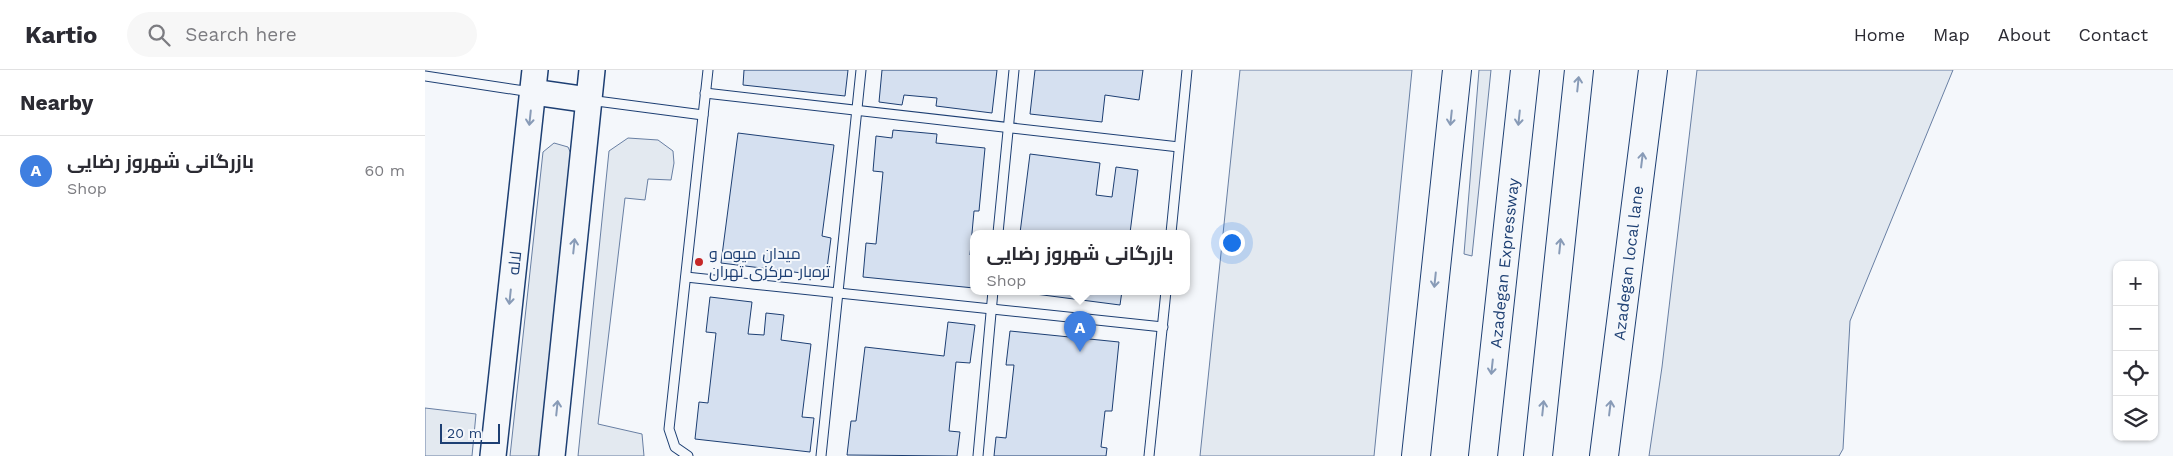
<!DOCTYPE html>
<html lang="en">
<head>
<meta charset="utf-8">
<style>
	body { margin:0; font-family:"Work Sans",Cairo,sans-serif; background:#f7f7f7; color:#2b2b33 }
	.controls { position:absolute; right:15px; bottom:15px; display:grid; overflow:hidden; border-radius:10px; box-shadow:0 1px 4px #0004 }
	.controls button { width:45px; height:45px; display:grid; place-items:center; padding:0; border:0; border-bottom:1px solid #e1e1e2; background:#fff; color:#2b2b33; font:25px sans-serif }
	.scale { position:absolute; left:15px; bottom:12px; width:60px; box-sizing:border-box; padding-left:5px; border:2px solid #1d3f73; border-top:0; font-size:14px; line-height:18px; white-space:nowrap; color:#1d3f73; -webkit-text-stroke:4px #f4f7fb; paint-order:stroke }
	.you { position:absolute; left:806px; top:172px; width:18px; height:18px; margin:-12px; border:4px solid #fff; border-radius:50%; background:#1a73e8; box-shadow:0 0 0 8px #1a73e833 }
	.badge { display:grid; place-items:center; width:32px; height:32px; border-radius:50%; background:#ea580c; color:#fff; font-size:16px; font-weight:700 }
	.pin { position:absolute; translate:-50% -41px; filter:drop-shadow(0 1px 2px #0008) }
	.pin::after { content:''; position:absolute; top:26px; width:18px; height:15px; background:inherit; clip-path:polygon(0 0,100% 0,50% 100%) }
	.popup { position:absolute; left:545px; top:160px; width:220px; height:65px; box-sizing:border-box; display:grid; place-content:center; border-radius:10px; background:#fff; filter:drop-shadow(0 1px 4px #0005); font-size:16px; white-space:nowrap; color:#7c7c81 }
	.popup b { font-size:19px; color:#2b2b33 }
	.popup::after { content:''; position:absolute; left:50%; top:100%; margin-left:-10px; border:10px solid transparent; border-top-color:#fff }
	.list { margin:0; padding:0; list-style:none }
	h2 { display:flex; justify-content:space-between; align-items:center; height:65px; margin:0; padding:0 20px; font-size:21px }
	h2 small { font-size:16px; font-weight:400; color:#7c7c81 }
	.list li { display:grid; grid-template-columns:32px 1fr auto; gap:15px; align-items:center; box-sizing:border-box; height:70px; padding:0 20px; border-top:1px solid #e1e1e2 }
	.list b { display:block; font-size:19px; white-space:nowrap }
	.list p { margin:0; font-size:16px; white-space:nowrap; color:#7c7c81 }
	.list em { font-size:16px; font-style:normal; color:#7c7c81 }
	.icon { flex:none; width:28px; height:28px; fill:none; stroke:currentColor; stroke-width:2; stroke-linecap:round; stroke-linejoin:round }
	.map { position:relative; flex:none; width:1748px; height:386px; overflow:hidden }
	header { display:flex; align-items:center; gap:30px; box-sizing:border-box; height:70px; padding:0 25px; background:#fff; border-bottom:1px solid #e1e1e2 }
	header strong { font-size:24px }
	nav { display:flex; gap:28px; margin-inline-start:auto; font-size:18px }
	.search { width:350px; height:45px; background:#f7f7f7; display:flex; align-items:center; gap:12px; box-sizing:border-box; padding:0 18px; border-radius:28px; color:#7c7c81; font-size:19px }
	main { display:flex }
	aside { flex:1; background:#fff }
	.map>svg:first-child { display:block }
</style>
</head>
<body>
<header>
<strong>Kartio</strong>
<div class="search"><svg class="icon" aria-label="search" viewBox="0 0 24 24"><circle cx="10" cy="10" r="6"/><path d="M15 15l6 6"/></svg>Search here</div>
<nav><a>Home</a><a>Map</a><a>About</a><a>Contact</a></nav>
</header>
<main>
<aside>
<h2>Nearby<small></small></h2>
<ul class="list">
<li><span class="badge" style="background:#3f7fe0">A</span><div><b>بازرگانی شهروز رضایی</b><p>Shop</p></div><em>60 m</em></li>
</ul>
</aside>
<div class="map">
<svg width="1748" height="386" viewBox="0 0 1748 386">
	<rect width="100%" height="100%" fill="#f4f7fb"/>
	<!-- green -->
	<g fill="#e3e9f0" stroke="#687fa3">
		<path d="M 815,0 L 987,0 L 949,386 L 775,386 Z"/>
		<path d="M 1054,0 L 1066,0 L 1047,186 L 1039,184 Z"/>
		<path d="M 1272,0 L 1528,0 L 1425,251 L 1418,379 L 1414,386 L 1224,386 L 1237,297 Z"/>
		<path d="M 203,68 L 233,70 L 248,81 L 249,93 L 246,110 L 223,109 L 220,130 L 200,128 L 173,354 L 217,364 L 219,386 L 153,386 L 184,81 Z"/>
		<path d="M 129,73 L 143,77 L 147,86 L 115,386 L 85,386 L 118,82 Z"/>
		<path d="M 0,338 L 51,344 L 47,386 L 0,386 Z"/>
	</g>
	<!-- building -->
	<g fill="#d5e0f0" stroke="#1d3f73">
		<path d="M 319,0 L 423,0 L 420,26 L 318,15 Z"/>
		<path d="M 457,0 L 572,0 L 567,43 L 511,36 L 512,28 L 479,25 L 477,35 L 454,32 Z"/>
		<path d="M 610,0 L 718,0 L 714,30 L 680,25 L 677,52 L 605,44 Z"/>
		<path d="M 468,60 L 512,64 L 511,73 L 560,78 L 554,141 L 549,141 L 545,185 L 549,185 L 549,218 L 438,207 L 441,173 L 451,174 L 458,102 L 448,101 L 451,66 L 467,68 Z"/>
		<path d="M 313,63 L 409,75 L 397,166 L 406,168 L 401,206 L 296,193 Z"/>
		<path d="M 605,84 L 675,93 L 671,125 L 687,127 L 691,97 L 713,100 L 705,163 L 595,163 Z"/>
		<path d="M 587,221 L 697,221 L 695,235 Z"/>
		<path d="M 285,227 L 327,232 L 323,264 L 339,265 L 341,243 L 359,245 L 356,270 L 386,274 L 377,347 L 389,348 L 385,382 L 270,369 L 274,332 L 283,333 L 291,263 L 281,262 Z"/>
		<path d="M 523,252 L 550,255 L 545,293 L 531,292 L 524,361 L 535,362 L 532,386 L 422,385 L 426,351 L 431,351 L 440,277 L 519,286 Z"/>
		<path d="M 585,261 L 694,272 L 687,341 L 680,341 L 676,377 L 682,378 L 681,386 L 569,386 L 571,367 L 581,368 L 589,295 L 581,295 Z"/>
	</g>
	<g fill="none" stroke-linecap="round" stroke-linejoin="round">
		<!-- lane casing -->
		<g stroke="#1d3f73" stroke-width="11">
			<g id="lane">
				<path d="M 0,6 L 106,22"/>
				<path d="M 280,23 L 754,77"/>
				<path d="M 164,30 L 278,45"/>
				<path d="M 573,163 L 589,0"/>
				<path d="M 746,163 L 762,0"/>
				<path d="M 261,207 L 738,257"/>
				<path d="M 263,386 L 250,377 L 244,359 L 283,0"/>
				<path d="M 396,386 L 436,0"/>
				<path d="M 553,386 L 568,221"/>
				<path d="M 724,386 L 741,221"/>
			</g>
		</g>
		<!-- secondary casing -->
		<g stroke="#1d3f73" stroke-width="28">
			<g id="secondary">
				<path d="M 108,22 L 164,30"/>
				<path d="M 68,386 L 110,0"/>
				<path d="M 127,386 L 167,0"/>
			</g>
		</g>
		<!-- primary casing -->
		<g stroke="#1d3f73" stroke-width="30">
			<g id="primary">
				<path d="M 991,386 L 1032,0"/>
				<path d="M 1179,386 L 1228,0"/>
			</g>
		</g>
		<!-- highway casing -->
		<g stroke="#1d3f73" stroke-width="30">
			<g id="highway">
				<path d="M 1058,386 L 1100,0"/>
				<path d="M 1113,386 L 1154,0"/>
			</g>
		</g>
		<!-- lane -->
		<use href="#lane" stroke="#f4f7fb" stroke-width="9"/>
		<!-- secondary -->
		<use href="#secondary" stroke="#f4f7fb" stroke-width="25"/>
		<!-- primary -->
		<use href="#primary" stroke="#f4f7fb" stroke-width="28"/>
		<!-- highway -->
		<use href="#highway" stroke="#f4f7fb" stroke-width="28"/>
	</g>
	<!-- one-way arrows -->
	<defs><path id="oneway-shaft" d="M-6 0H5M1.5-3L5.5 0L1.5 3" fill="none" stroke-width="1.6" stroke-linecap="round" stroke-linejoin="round" transform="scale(1.25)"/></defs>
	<g stroke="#889bb7">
		<use href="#oneway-shaft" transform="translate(1153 14) rotate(-84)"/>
		<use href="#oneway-shaft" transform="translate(105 48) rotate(96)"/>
		<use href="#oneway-shaft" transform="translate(1026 48) rotate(96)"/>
		<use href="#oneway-shaft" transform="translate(1094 48) rotate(96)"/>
		<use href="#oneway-shaft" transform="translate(1217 90) rotate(-83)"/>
		<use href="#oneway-shaft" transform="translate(149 176) rotate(-84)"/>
		<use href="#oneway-shaft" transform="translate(1135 176) rotate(-84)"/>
		<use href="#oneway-shaft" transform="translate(1010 210) rotate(96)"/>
		<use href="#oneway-shaft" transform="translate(85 227) rotate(96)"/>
		<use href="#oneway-shaft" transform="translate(1067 297) rotate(96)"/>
		<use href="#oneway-shaft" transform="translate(132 338) rotate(-84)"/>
		<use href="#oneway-shaft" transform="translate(1118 338) rotate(-84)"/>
		<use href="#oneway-shaft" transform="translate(1185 338) rotate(-83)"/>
	</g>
	<!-- markers -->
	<circle fill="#c62828" stroke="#f4f7fb" stroke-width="2" cx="274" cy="192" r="5"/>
	<g text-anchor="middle" stroke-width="4" stroke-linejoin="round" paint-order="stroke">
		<!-- poi labels -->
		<g font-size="16" fill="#1d3f73" stroke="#f4f7fb" text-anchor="start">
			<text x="284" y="189">میدان میوه و<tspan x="284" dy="18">تره‌بار مرکزی تهران</tspan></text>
		</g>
		<!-- street labels -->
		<g font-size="16" fill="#1d3f73" stroke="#f4f7fb">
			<text transform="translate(89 193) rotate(-84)" y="6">لاله</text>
			<text transform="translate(1079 193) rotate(-84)" y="6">Azadegan Expressway</text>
			<text transform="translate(1203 193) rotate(-83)" y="6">Azadegan local lane</text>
		</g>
	</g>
</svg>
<div class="controls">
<button>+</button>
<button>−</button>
<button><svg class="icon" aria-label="locate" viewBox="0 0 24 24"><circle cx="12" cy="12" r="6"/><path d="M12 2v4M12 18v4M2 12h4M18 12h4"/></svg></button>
<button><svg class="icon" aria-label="layers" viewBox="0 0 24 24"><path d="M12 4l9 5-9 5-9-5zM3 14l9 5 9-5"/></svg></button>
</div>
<div class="scale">20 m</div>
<div class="you"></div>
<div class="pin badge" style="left:655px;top:282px;background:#3f7fe0">A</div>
<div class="popup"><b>بازرگانی شهروز رضایی</b>Shop</div>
</div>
</main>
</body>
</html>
